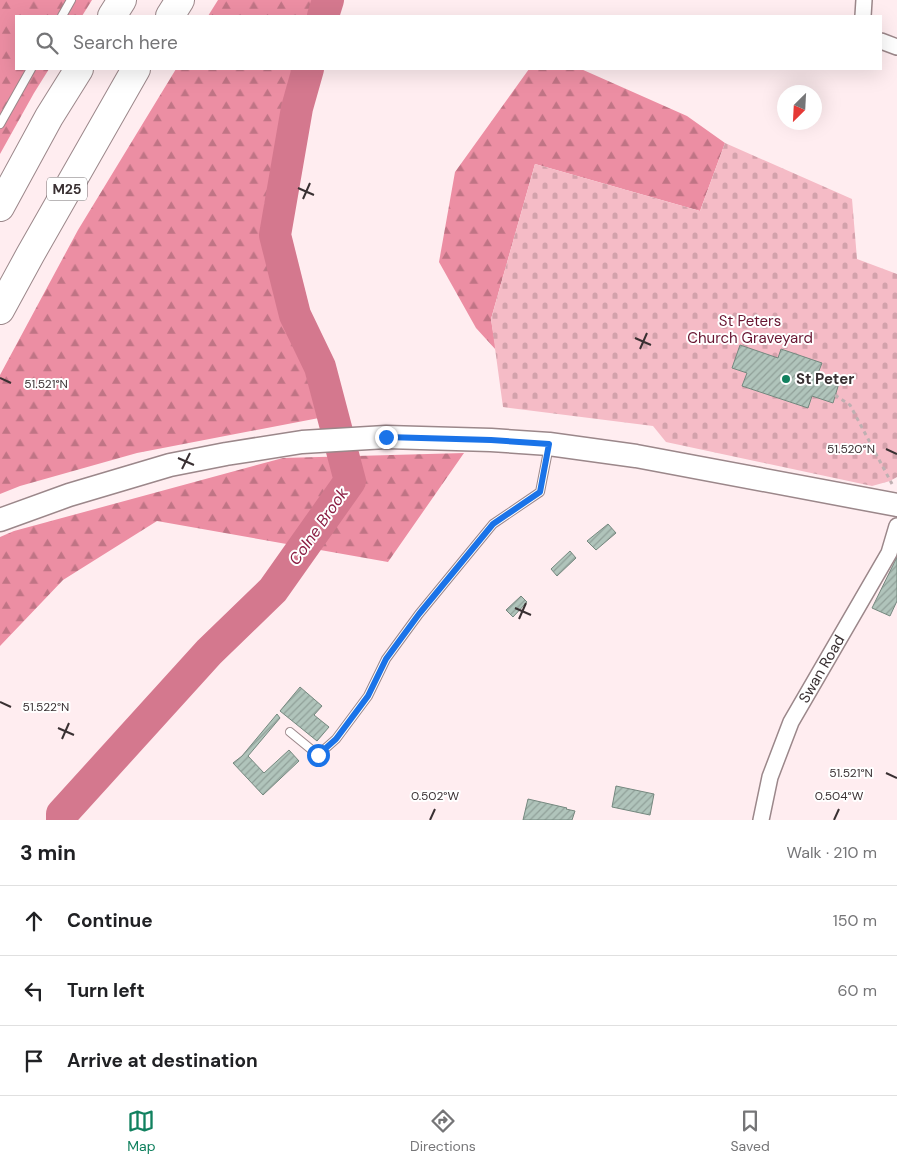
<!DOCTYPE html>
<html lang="en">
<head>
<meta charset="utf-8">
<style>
	body { margin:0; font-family:"DM Sans",sans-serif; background:#f6f6f6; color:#202124 }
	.compass { position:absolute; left:777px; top:85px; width:45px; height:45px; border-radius:50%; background:#fff; box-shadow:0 5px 20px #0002; rotate:204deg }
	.stop { position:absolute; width:15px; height:15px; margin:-11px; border:4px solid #1a73e8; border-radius:50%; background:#fff }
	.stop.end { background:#1a73e8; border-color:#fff; box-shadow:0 1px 5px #0008 }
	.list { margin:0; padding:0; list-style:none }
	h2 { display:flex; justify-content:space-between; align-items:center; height:65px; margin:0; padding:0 20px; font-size:21px }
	h2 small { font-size:16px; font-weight:400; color:#757577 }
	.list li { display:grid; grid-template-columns:32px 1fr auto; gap:15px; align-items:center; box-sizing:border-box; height:70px; padding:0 20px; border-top:1px solid #e0e0e0 }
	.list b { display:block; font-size:19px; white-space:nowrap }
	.list em { font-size:16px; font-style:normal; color:#757577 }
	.icon { flex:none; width:28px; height:28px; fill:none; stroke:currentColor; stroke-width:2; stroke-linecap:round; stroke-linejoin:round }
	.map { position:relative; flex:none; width:897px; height:820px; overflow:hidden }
	.search { position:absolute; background:#fff; box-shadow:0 5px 20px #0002; left:15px; right:15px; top:15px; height:55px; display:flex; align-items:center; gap:12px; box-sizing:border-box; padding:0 18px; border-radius:0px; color:#757577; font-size:19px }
	.sheet { height:275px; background:#fff }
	nav { display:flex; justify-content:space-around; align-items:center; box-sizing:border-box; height:70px; border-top:1px solid #e0e0e0; background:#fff; font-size:14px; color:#757577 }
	nav a { display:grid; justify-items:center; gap:2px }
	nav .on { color:#11815f }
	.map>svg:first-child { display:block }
</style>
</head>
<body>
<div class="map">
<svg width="897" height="820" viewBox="0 0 897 820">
	<defs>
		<pattern id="forest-firs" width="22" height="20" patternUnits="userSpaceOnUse" patternTransform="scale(1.25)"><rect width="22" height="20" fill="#ec8ea3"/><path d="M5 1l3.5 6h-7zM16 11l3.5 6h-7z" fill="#c07485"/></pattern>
		<pattern id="cemetery-stones" width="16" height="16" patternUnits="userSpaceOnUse" patternTransform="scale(1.25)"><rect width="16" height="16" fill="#f5bbc6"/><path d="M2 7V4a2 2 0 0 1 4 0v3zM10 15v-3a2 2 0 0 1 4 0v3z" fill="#d3a1ab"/></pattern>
		<pattern id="building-hatch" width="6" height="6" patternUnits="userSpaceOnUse" patternTransform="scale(1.25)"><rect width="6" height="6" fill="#b0c4bb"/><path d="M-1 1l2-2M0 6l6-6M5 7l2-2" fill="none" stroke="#90a099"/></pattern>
	</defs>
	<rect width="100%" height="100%" fill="#ffedf0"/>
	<!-- forest -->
	<g fill="url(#forest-firs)">
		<path d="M 0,0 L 92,0 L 82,16 L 16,16 L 16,69 L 49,69 L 34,93 L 0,154 Z"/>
		<path d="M 218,0 L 319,0 L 316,16 L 208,16 Z"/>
		<path d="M 176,69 L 305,69 L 264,206 L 272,285 L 312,370 L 319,418 L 137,453 L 20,486 L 0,494 L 0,375 L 78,230 Z"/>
		<path d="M 529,69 L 581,69 L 687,116 L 725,143 L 700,211 L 535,164 L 491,319 L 496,350 L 476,328 L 439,262 L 455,172 Z"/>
		<path d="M 464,453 L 388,562 L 157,521 L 63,580 L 0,646 L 0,537 L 14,531 L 283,458 Z"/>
	</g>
	<!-- cemetery -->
	<path fill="url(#cemetery-stones)" d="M 725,143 L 852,199 L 857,259 L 897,274 L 897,477 L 890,481 L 872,486 L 666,442 L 653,426 L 503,407 L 491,319 L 535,164 L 700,211 Z"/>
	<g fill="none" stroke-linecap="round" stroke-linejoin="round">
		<!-- river -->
		<g stroke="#d4788e" stroke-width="32">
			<path d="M 323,16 L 328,0"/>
			<path d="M 62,820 L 62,814 L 209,652 L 273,590 L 350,481 L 320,367 L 295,315 L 275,235 L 297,108 L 308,69"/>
		</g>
	</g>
	<!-- building -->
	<g fill="url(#building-hatch)" stroke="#75887f">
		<path d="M 740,345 L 778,358 L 781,349 L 822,363 L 817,376 L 839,383 L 833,403 L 812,396 L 808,408 L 742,386 L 747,373 L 732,368 Z"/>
		<path d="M 608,524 L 616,533 L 596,550 L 587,541 Z"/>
		<path d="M 570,551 L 576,558 L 557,576 L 551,569 Z"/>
		<path d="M 897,557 L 897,601 L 890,616 L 872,608 Z"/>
		<path d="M 521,596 L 527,602 L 513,617 L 506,610 Z"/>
		<path d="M 300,687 L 322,706 L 314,715 L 329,727 L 317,741 L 280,711 Z"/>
		<path d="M 277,714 L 280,718 L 248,756 L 264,773 L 289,750 L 299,761 L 263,795 L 233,763 L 242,756 Z"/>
		<path d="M 616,786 L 654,794 L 650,815 L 612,807 Z"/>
		<path d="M 528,799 L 567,808 L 566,809 L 575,811 L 572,820 L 523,820 Z"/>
	</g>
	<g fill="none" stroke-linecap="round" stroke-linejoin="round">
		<!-- service casing -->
		<g stroke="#9b878a" stroke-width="10">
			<g id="service">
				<path d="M 62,16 L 71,0"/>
				<path d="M 0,124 L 31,69"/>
				<path d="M 290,732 L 318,755 L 336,739 L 368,696 L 386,659 L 419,614 L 493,524 L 540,492 L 549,446"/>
			</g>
		</g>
		<!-- minor casing -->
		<g stroke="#9b878a" stroke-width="18">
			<g id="minor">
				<path d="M 863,16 L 864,0"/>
				<path d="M 881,41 L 897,47"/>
				<path id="s1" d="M 761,820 L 770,777 L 791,722 L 889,553 L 897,526"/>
			</g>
		</g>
		<!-- secondary casing -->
		<g stroke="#9b878a" stroke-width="25">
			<path id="secondary" d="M 0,520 L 69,495 L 170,465 L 226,454 L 302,442 L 386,437 L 491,440 L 549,444 L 636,456 L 897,505"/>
		</g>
		<!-- motorway casing -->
		<g stroke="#9b878a" stroke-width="30">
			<g id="motorway">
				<path d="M 112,16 L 122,0"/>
				<path d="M 170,16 L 180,0"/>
				<path d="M 0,207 L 49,117 L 79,69"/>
				<path d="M 0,310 L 30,255 L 136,69"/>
			</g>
		</g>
		<!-- path -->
		<path stroke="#bfb0b2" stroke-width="3" stroke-dasharray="4 4" stroke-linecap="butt" d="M 835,395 L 850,405 L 892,484"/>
		<!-- service -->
		<use href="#service" stroke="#fff" stroke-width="8"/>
		<!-- minor -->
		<use href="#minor" stroke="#fff" stroke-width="15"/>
		<!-- secondary -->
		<use href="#secondary" stroke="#fff" stroke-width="22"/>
		<!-- motorway -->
		<use href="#motorway" stroke="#fff" stroke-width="28"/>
	</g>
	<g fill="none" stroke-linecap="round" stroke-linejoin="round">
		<!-- route -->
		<path stroke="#1a73e8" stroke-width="6" d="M 318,755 L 336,739 L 368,696 L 386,659 L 419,614 L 493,524 L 540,492 L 549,444 L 491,440 L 386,437"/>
	</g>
	<!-- ticks -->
	<path fill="none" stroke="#393032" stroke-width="2" d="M 298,188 L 314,195M 303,199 L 310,183M 635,338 L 651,345M 640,349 L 647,333M 0,378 L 11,383M 886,449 L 897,454M 178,458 L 194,465M 182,469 L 190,453M 515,608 L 531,615M 519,619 L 526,603M 0,702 L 11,707M 58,728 L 74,735M 62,739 L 69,723M 886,773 L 897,778M 430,820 L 435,809M 834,820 L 839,809"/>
	<!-- markers -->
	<circle fill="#11815f" stroke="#fff" stroke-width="2" cx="786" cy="379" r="5"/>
	<g text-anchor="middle" stroke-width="4" stroke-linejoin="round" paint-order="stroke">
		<!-- shield labels -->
		<rect fill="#fff" stroke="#746e70" stroke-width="1" x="47" y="177.5" width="40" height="23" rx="4"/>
		<g font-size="14" font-weight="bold" fill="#393032">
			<text x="67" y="194">M25</text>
		</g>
		<!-- park labels -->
		<g font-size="15" fill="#681531" stroke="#fff">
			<text x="750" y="326">St Peters<tspan x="750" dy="17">Church Graveyard</tspan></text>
		</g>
		<!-- poi labels -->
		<g font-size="15" font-weight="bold" fill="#393032" stroke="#fff" text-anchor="start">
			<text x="796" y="384">St Peter</text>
		</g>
		<!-- street labels -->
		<g font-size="15" fill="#393032" stroke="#fff">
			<text dy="5" stroke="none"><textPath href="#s1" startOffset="164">Swan Road</textPath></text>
		</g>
		<!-- water labels -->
		<g font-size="16" font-style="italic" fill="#8b1d43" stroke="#fff">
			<text transform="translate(318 526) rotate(-55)" y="6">Colne Brook</text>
		</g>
	</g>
	<g font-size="12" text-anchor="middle" fill="#393032" stroke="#fff" stroke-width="4" stroke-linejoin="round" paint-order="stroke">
		<text x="46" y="388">51.521°N</text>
		<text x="851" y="453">51.520°N</text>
		<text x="46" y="711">51.522°N</text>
		<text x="851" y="777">51.521°N</text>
		<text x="435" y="800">0.502°W</text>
		<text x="839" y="800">0.504°W</text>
	</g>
</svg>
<svg class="compass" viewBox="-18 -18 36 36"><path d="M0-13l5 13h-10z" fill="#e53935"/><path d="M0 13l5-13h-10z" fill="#757577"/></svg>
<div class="stop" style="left:318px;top:755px"></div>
<div class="stop end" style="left:386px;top:437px"></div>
<div class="search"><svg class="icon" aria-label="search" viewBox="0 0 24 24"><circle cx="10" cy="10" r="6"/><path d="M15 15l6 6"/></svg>Search here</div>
</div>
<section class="sheet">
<h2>3 min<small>Walk · 210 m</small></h2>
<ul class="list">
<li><svg class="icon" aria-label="ahead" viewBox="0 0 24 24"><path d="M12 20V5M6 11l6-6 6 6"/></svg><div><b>Continue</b></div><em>150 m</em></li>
<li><svg class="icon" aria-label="left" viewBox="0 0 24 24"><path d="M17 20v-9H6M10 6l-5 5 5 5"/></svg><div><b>Turn left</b></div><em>60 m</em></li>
<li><svg class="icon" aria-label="arrive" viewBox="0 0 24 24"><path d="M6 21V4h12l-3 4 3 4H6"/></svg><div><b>Arrive at destination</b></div></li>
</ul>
</section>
<nav>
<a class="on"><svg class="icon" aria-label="map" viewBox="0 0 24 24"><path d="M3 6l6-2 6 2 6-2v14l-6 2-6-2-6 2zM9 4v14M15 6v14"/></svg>Map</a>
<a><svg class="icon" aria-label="directions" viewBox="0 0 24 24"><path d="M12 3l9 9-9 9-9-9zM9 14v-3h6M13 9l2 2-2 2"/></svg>Directions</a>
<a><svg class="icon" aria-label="saved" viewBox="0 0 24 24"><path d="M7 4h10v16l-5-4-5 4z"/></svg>Saved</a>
</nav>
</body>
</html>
